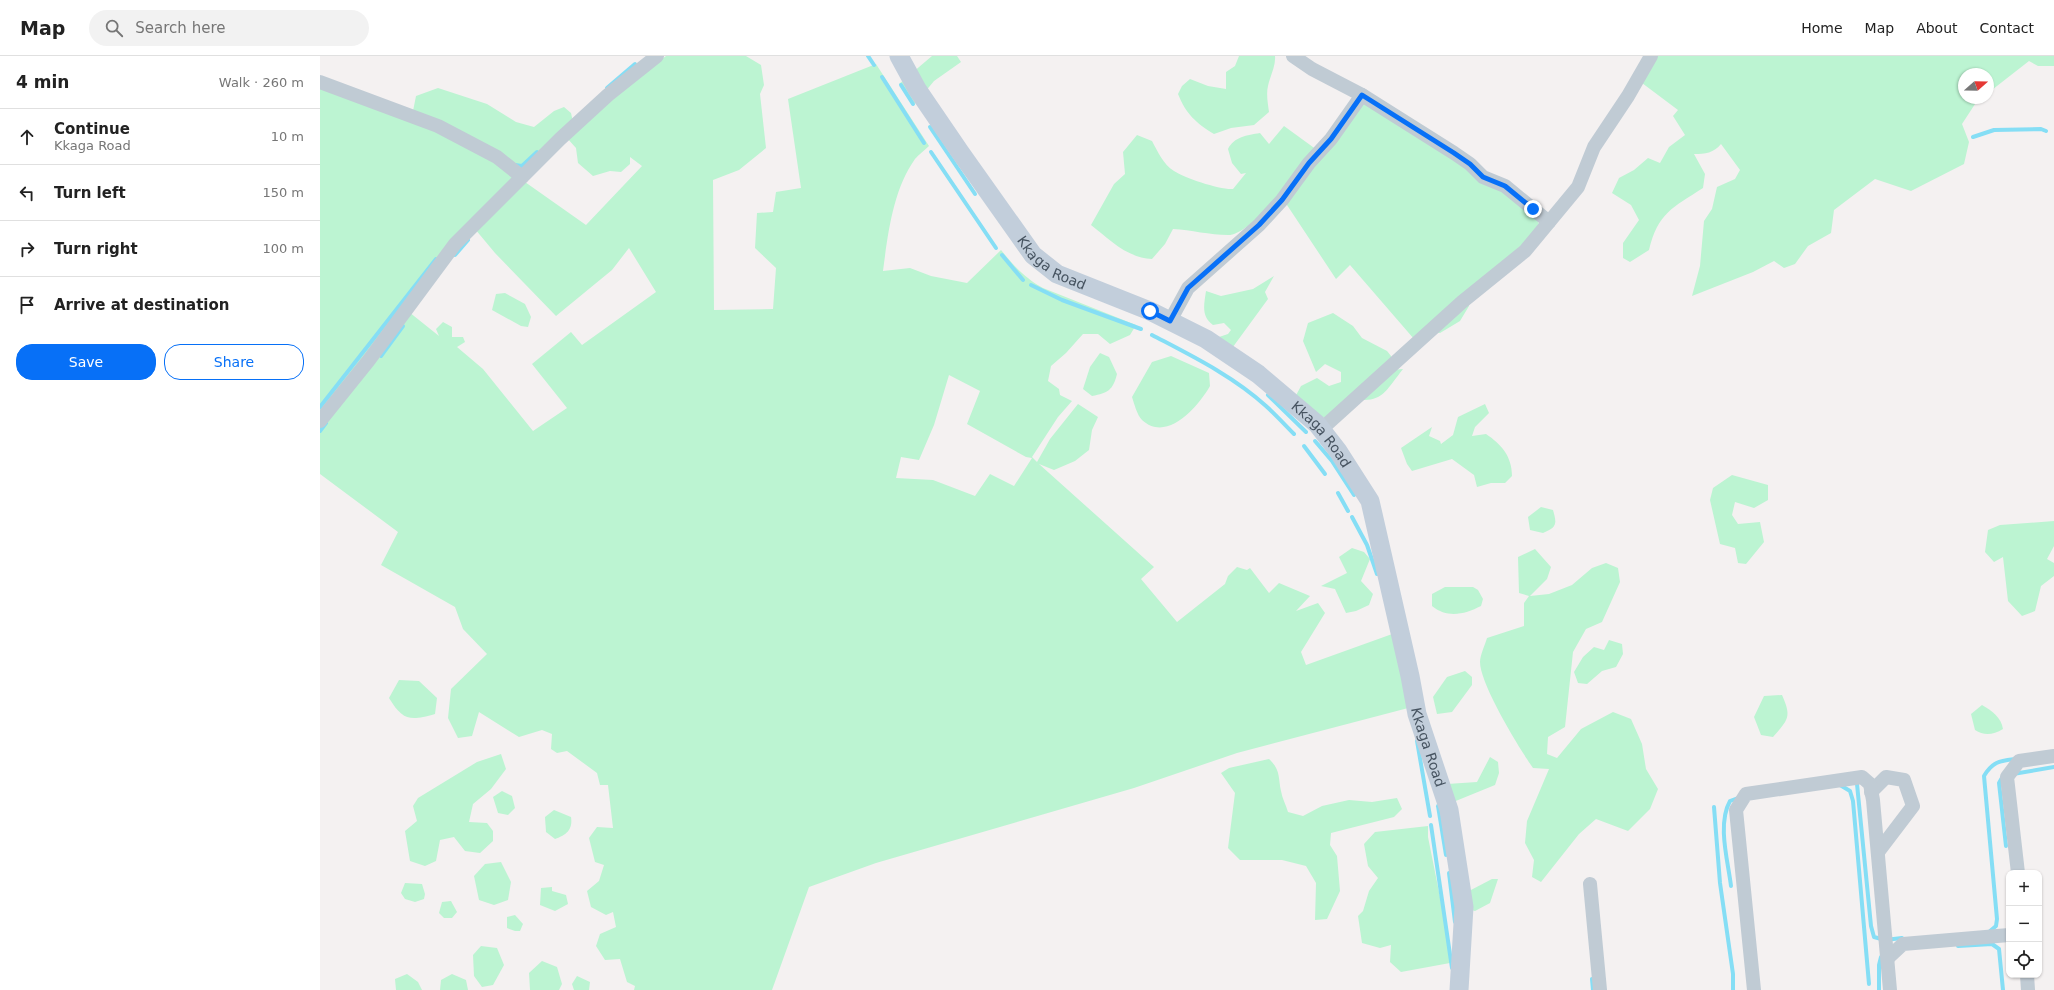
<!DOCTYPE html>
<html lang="en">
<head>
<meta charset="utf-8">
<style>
	body { margin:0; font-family:"DejaVu Sans",sans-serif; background:#f2f2f2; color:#222 }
	.controls { position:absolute; right:12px; bottom:12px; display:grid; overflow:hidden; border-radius:8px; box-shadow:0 1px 3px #0004 }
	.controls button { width:36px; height:36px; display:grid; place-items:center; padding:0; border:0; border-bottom:1px solid #e0e0e0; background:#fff; color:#222; font:20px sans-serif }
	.compass { position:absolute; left:1638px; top:12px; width:36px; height:36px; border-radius:50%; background:#fff; box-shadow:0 1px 3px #0004; rotate:70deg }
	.stop { position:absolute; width:12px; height:12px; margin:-9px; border:3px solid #0770f7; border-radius:50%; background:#fff }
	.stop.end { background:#0770f7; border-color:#fff; box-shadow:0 1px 4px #0008 }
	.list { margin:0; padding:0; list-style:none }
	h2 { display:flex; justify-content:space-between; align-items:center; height:52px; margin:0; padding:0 16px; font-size:17px }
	h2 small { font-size:13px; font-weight:400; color:#767676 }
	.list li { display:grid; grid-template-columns:26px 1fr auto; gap:12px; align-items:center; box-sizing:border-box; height:56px; padding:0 16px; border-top:1px solid #e0e0e0 }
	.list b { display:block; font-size:15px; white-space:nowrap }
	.list p { margin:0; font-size:13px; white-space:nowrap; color:#767676 }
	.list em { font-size:13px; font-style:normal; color:#767676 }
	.actions { display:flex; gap:8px; padding:12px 16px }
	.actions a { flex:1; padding:9px 0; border:1px solid #0770f7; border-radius:16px; text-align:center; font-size:14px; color:#0770f7 }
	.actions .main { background:#0770f7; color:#fff }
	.icon { flex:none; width:22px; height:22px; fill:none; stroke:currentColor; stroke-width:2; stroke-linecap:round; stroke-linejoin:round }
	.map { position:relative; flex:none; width:1734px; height:934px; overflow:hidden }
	header { display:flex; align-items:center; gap:24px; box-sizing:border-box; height:56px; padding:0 20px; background:#fff; border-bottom:1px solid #e0e0e0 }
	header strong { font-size:19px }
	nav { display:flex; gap:22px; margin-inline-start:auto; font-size:14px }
	.search { width:280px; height:36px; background:#f2f2f2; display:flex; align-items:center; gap:10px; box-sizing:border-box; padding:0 14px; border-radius:22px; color:#767676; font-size:15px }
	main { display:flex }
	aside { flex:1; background:#fff }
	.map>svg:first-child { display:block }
</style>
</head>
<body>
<header>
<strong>Map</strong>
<div class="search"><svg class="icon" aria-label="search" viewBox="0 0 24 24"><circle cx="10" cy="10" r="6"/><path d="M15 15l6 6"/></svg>Search here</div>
<nav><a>Home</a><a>Map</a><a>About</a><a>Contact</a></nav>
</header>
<main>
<aside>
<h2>4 min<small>Walk · 260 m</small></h2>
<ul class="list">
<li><svg class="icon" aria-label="ahead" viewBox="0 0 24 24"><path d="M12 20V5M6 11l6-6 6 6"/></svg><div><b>Continue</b><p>Kkaga Road</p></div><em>10 m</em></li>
<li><svg class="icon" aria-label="left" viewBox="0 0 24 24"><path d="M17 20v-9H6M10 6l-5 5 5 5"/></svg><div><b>Turn left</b></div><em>150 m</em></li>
<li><svg class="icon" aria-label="right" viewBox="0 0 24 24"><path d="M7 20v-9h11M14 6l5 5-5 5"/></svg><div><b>Turn right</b></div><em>100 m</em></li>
<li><svg class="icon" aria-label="arrive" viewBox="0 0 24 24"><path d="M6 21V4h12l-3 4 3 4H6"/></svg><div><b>Arrive at destination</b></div></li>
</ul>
<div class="actions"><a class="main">Save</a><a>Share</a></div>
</aside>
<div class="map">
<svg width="1734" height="934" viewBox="0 0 1734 934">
	<rect width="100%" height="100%" fill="#f4f1f1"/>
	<!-- green -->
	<g fill="#bcf4d2" fill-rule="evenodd">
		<path d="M 346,0 L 426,0 L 441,9 L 444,29 L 440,38 L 446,92 L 419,114 L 393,124 L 394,254 L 453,253 L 456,212 L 435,192 L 437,157 L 453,156 L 456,136 L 481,132 L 468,43 L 556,8 L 609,90 C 605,94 599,98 595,103 C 573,134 568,177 563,215 L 590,212 L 611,220 L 647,227 L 681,194 C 694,210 705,222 723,232 L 816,269 L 810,279 L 790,288 L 778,278 L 763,278 L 746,297 L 731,310 L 728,325 L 739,333 L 740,339 L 752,345 L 738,361 L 712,401 L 717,406 L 730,383 L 758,348 L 778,361 L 772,374 L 769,394 L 755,405 L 734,414 L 719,408 L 834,511 L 821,523 L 857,566 L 905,528 L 908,520 L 917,511 L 927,514 L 930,512 L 949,537 L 959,527 L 990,540 L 976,555 L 998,547 L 1005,557 L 981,596 L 986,609 L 1075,577 L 1092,651 L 917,697 L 814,732 L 556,807 L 489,831 L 452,934 L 314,934 L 315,930 L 307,926 L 300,903 L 285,904 L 276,890 L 280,878 L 296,871 L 293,856 L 286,859 L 271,851 L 267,835 L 279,825 L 284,809 L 275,806 L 269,782 L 277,771 L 293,772 L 288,729 L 280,729 L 277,717 L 247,695 L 237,697 L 231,693 L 232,678 L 222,674 L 199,681 L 159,656 L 152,680 L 138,682 L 128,662 L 131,633 L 167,598 L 143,573 L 135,551 L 61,509 L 78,476 L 0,418 L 0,370 L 89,256 L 119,280 L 116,273 L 123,266 L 132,271 L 132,281 L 143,281 L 145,286 L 137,291 L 163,313 L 213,375 L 247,352 L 212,308 L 251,276 L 262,289 L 336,236 L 309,192 L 292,214 L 236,260 L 175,197 L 155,173 L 205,126 L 266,169 L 322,110 L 310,101 L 310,108 L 301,116 L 290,115 L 273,120 L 258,107 L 256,92 L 247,82 L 316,23 ZM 629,319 L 660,335 L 647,368 L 706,401 L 712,402 L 694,430 L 670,418 L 655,440 L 613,424 L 576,422 L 581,401 L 599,404 L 614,369 Z"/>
		<path d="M 612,0 L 637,0 L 641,6 L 614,25 L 595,48 L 579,28 Z"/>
		<path d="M 919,0 L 955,0 C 956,10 950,20 948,30 C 946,38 948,48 949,56 L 934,69 L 911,72 L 894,78 C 876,67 866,58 858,38 L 862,30 L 870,23 L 888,30 L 906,33 L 906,16 L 915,10 Z"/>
		<path d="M 1333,0 L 1734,0 L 1734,10 L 1718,10 L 1709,5 L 1668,37 L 1668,18 L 1644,18 L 1644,42 L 1662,42 L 1657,45 L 1642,68 L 1649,86 L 1644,108 L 1591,135 L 1555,123 L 1514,154 L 1511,177 L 1488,190 L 1475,208 L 1464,212 L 1454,205 L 1433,216 L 1372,240 L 1380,210 L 1384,165 L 1392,153 L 1397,131 L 1415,123 L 1420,114 L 1401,88 C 1394,97 1385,98 1374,98 L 1385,118 L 1383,132 C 1352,152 1338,157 1329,194 L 1310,206 L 1303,202 L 1303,187 L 1319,164 L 1311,149 L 1292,137 L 1299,122 L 1314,114 L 1328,102 L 1340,107 L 1349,91 L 1365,79 L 1353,60 L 1358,54 L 1318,24 Z"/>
		<path d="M 0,23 L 45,41 L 175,105 L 192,121 L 192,124 L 50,294 L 0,356 Z"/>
		<path d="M 118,32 L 167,48 L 196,66 L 214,71 L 234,55 L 244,51 L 251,57 L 253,66 L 206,110 L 200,112 L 93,55 L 96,40 Z"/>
		<path d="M 1043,42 L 1184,136 L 1216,161 L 1219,168 L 1218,174 L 1149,237 L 1149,250 L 1140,265 L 1120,277 L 1104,274 L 1094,283 L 1030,209 L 1016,223 L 965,146 Z"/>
		<path d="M 964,70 L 997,94 C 981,113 932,179 908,179 C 890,179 871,174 853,173 L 845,188 L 832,203 C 807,202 789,183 771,169 L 794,128 L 805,118 L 803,96 L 817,79 L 832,85 C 838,96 843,108 854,115 C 865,122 900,134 913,133 L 926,117 L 921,118 L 912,107 L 908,93 C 914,81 927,79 940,77 L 949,88 Z"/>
		<path d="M 954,220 L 945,236 L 948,243 L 910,295 L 899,281 L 908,278 L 911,274 L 904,267 L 893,269 C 881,260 884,249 886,235 L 901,240 L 933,233 Z"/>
		<path d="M 185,237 L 205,248 L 211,261 L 208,271 L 201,270 L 172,254 L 176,238 Z"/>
		<path d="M 1013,257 L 1033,270 L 1042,282 L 1067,295 L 1071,300 L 1071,314 L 1083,313 C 1064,337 1062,349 1028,342 L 1008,360 L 995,364 L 974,343 L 981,330 L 997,322 L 1009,330 L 1021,326 L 1021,316 L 1005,308 L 996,316 L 983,285 L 988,267 Z"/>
		<path d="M 780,297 L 789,301 L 797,318 C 793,334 788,337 772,340 L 763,333 L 770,311 Z"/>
		<path d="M 851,300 L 889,317 L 890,330 C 878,351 847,387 822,364 C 817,359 814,347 812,341 L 832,306 Z"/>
		<path d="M 1165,348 L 1169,357 L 1155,371 L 1152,380 L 1166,378 C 1181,388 1192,400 1192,420 L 1185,427 L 1171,427 L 1157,431 L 1154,419 L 1132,403 L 1092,415 L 1087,408 L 1081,392 L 1112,371 L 1109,380 L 1120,385 L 1121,388 L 1133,379 L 1138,361 Z"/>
		<path d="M 1412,419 L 1448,429 L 1448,444 L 1434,452 L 1415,446 L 1412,459 L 1418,468 L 1440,466 L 1444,486 L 1426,508 L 1418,507 L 1415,492 L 1400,488 L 1390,444 L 1393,432 Z"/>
		<path d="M 1221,451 L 1233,454 C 1237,468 1237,471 1223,477 L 1210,474 L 1208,461 Z"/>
		<path d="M 1734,465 L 1734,490 L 1727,503 L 1734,507 L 1734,520 L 1721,530 L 1715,555 L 1702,560 L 1688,545 L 1683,501 L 1674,506 L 1665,496 L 1668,474 L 1680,469 Z"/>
		<path d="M 1032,492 L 1044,496 L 1050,503 L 1041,525 L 1053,538 L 1049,549 L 1036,555 L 1026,557 L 1015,533 L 1001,530 L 1027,517 L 1019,501 Z"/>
		<path d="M 1215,493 L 1231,511 L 1227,523 L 1210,540 L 1229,538 L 1252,529 L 1272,512 L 1286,507 L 1298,512 L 1300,526 L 1282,566 L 1266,573 L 1253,596 L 1245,671 L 1228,681 L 1227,698 L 1237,702 L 1261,673 L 1293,656 L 1311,663 L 1322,688 L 1326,713 L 1338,733 L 1330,753 L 1308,775 L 1276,763 L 1259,778 L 1221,826 L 1212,821 L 1214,804 L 1205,787 L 1207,765 L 1229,713 L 1213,712 C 1199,692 1160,628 1160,606 C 1160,599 1165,589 1167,582 L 1204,570 L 1204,547 L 1209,540 L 1199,537 L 1198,501 Z"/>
		<path d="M 1125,531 L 1153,531 L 1158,534 L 1163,543 L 1161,550 C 1145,558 1128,563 1112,550 L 1112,538 Z"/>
		<path d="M 1289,584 L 1302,588 L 1303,598 L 1296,611 L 1282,615 L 1267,628 L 1258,627 L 1254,616 L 1263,601 L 1274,591 L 1284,594 Z"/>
		<path d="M 1145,615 L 1152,621 L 1152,629 L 1132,656 L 1117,658 L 1113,641 L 1127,621 Z"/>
		<path d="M 79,624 L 99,625 L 117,642 L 115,658 C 90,665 83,665 69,642 Z"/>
		<path d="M 1462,639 C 1472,661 1468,664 1453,681 L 1441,679 L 1434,661 L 1444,640 Z"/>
		<path d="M 1662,649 C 1672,655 1681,661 1683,673 C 1673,679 1664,680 1655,674 L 1651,658 Z"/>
		<path d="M 181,698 L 186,713 L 171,733 L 153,748 L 149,766 L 167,767 L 173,775 L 173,785 L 160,797 L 145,795 L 134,781 L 120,784 L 116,805 L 105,810 L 90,805 L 85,775 L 97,765 L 93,750 L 98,742 L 157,706 Z"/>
		<path d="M 1170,701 L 1178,706 L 1179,717 L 1175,729 L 1121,751 L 1127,728 L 1157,726 Z"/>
		<path d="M 949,703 C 961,714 958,722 961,735 C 962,742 966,749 968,756 L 983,760 L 1002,750 L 1029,744 L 1052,746 L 1077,742 L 1082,753 L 1074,761 L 1011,777 L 1010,789 L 1017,800 L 1020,835 L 1007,863 L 995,864 L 996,827 L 986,810 L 962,804 L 920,804 L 908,792 L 915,737 L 901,717 L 909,712 Z"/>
		<path d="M 182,735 L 192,740 L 195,752 L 188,759 L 178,757 L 173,741 Z"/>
		<path d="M 234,754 L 251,761 C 253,774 246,779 235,783 L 226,776 L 225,761 Z"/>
		<path d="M 1108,770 L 1108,781 L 1126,871 L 1130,907 L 1081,916 L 1070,906 L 1071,889 L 1060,892 L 1042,887 L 1038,860 L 1043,855 L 1049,835 L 1058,822 L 1048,810 L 1044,788 L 1055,776 Z"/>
		<path d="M 181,806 L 191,826 L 188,844 L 174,849 L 159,844 L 154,820 L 165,808 Z"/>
		<path d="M 1172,823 L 1178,823 L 1170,847 L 1155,855 L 1138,850 L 1149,835 Z"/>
		<path d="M 85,827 L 102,828 L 105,838 L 104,843 L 95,846 L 85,843 L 81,837 Z"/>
		<path d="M 232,831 L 232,835 L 246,839 L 248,848 L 235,855 L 220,849 L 221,832 Z"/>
		<path d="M 131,845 L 137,856 L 132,862 L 124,862 L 119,857 L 122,846 Z"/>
		<path d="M 195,859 L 203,868 L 200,875 L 195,875 L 187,872 L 187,861 Z"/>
		<path d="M 161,890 L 177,892 L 184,909 L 173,929 L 162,931 L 154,920 L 153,899 Z"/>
		<path d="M 222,905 L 237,911 L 242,928 L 239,934 L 210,934 L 209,917 Z"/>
		<path d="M 87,918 L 98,926 L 102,934 L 76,934 L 75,923 Z"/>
		<path d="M 132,918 L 146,924 L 148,934 L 120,934 L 121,924 Z"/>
		<path d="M 257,920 L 270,926 L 269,934 L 254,934 L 252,928 Z"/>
	</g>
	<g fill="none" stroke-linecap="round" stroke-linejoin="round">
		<!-- stream -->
		<g stroke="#85def5" stroke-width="4">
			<path d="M 548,0 L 554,9"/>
			<path d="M 562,21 L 604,87"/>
			<path d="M 581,29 L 593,48"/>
			<path d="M 287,32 L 315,8"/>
			<path d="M 610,71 L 655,138"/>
			<path d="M 1653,81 L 1674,74 L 1721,73 L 1726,75"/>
			<path d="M 611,96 L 676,192"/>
			<path d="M 195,109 L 202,110 L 217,96"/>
			<path d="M 135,199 L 148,184"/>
			<path d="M 682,199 L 703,224"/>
			<path d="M 711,229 L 742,244 L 821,273"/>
			<path d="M 832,279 C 872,300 913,320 946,350 C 956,359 965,369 974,378"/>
			<path d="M 61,300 L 83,270"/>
			<path d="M 948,339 L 986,376"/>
			<path d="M 0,351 L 116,203"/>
			<path d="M 0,375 L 6,367"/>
			<path d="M 995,385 L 1012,405 L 1034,439"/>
			<path d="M 984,390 L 1005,418"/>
			<path d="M 1018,437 L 1028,455"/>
			<path d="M 1032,461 L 1047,489 L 1057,518"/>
			<path d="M 1097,685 L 1110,760"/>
			<path d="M 1693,718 L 1734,711"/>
			<path d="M 1683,720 L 1679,727 L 1686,790"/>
			<path d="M 1535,724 L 1537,728 L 1551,870 L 1554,881 L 1565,884 L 1582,882"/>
			<path d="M 1520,729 L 1530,735 L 1533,745 L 1549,928"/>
			<path d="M 1118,750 L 1126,799"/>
			<path d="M 1394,751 L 1400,827 L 1413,918 L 1413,934"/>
			<path d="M 1111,769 L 1132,912"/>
			<path d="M 1129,817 L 1135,866"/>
			<path d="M 1411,830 C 1408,805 1397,768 1410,745 L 1418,742"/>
			<path d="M 1669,876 L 1676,870 L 1677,863 L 1664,720 C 1673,705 1680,705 1696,703"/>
			<path d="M 1638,890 L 1672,888 L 1679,893 L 1683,934"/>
			<path d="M 1272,923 L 1273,934"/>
			<path d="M 1559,934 L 1559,909 L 1561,901"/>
		</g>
		<!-- street -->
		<g stroke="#c0cbd4" stroke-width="14">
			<path d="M 973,0 L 992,13 L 1042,39 L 1134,97 L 1150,108 L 1163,121 L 1185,130 L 1229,166"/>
			<path d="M 0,26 L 118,70 L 177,101 L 202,121"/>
			<path d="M 850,265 L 868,232 L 939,169 L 962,144 L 989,107 L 1011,83 L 1042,39"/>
			<path d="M 0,365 L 49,304 L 135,188 L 240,83 L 288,39 L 337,0"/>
			<path d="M 1003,375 L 1006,369 L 1142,246 L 1205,195 L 1258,131 L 1274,91 L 1308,40 L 1331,0"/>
			<path d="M 1551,736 L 1566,721 L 1584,724 L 1593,750 L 1558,796"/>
			<path d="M 1698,817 L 1687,721 L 1699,705 L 1734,700"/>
			<path d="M 1270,828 L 1280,934"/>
			<path d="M 1568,902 L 1583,888 L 1689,879"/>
			<path d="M 1707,919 L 1708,934"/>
			<path d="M 1434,934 L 1416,754 L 1426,738 L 1542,721 L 1550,728 L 1553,744 L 1570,934"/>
		</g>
		<!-- secondary -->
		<path stroke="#c2cedb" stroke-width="19" id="s1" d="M 579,0 L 597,33 L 640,96 L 713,199 L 737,218 L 830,255 L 886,283 L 938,318 L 997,368 L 1018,395 L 1050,445 L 1090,620 L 1097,658 L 1129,754 L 1144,851 L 1139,934"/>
	</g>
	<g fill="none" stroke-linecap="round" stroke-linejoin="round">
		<!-- route -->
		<path stroke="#0770f7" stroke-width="5" d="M 830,255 L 850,265 L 868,232 L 939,169 L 962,144 L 989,107 L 1011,83 L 1042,39 L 1134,97 L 1150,108 L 1163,121 L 1185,130 L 1213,153"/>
	</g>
	<g text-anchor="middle" stroke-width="4" stroke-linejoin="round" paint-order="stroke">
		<!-- street labels -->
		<g font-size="14" fill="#475461" stroke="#fff">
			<text dy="5" stroke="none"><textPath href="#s1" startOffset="260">Kkaga Road</textPath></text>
			<text dy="5" stroke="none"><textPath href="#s1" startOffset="584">Kkaga Road</textPath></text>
			<text dy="5" stroke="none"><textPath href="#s1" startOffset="920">Kkaga Road</textPath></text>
		</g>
	</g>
</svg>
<div class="controls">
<button>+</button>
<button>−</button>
<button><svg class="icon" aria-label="locate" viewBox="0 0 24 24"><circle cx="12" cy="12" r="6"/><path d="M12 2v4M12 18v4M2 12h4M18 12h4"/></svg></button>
</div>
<svg class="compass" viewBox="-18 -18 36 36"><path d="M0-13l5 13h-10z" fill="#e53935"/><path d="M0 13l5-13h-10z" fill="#767676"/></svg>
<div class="stop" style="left:830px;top:255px"></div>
<div class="stop end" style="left:1213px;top:153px"></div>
</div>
</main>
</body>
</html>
